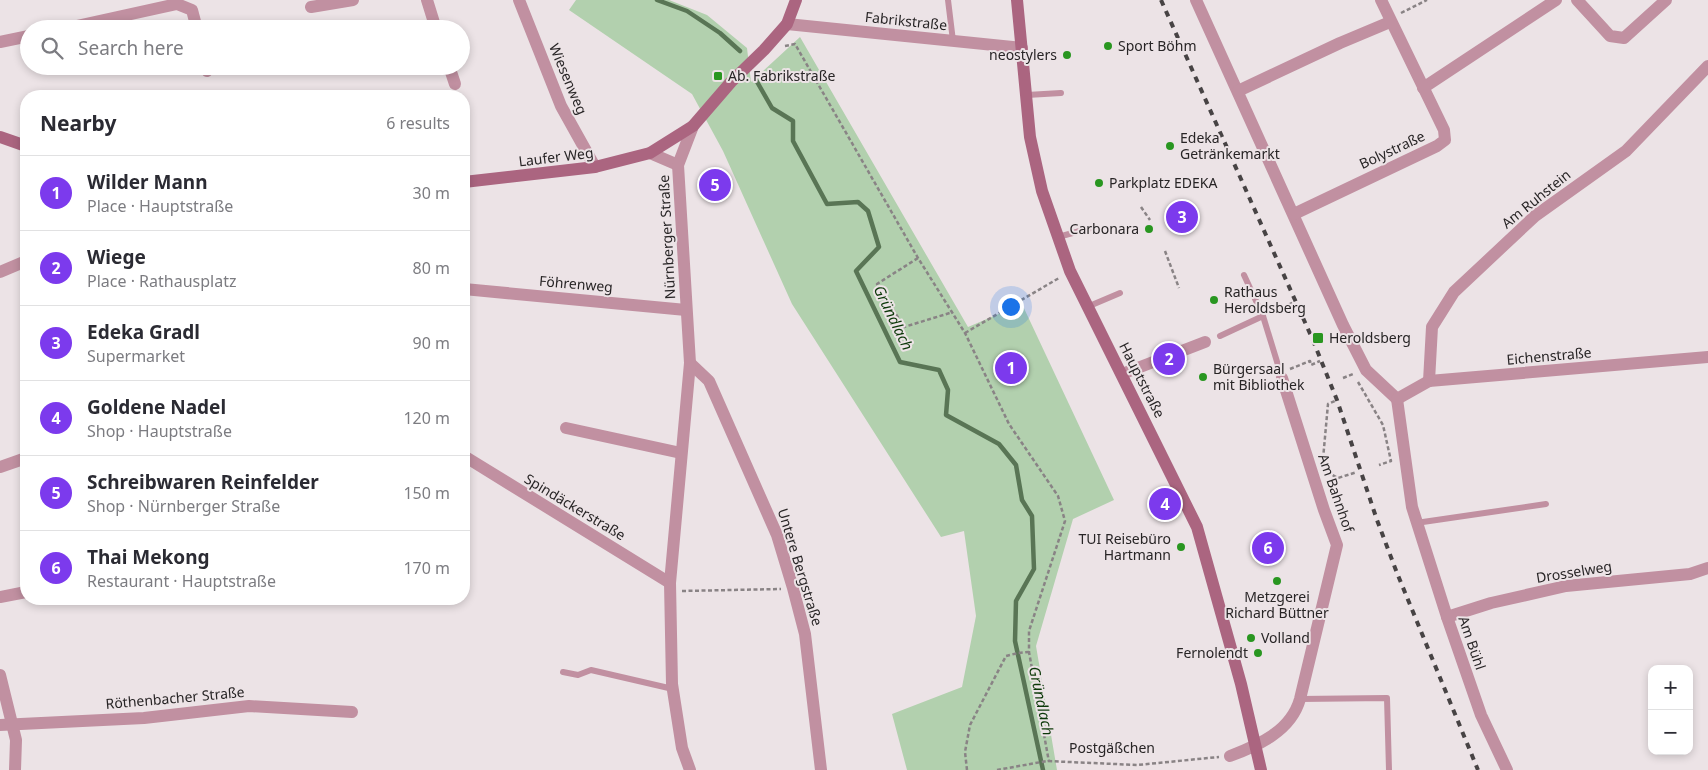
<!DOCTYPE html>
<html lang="en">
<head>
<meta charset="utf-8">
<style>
	body { margin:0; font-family:"Noto Sans",sans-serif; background:#f2f2f3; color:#2b2b33 }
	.controls { position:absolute; right:15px; bottom:15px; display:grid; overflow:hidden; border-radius:10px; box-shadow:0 2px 8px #0003 }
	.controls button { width:45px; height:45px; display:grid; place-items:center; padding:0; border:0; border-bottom:1px solid #e1e1e2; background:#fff; color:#2b2b33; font:25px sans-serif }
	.you { position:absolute; left:1010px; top:306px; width:18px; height:18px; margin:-12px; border:4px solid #fff; border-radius:50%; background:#1a73e8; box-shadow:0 0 0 8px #1a73e833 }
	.badge { display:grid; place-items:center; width:32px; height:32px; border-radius:50%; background:#7c3aed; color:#fff; font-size:16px; font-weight:700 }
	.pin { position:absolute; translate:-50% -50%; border:2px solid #fff; box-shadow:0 1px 5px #0006 }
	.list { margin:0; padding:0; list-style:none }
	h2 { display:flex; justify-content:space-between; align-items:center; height:65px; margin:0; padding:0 20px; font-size:21px }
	h2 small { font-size:16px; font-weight:400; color:#7c7c81 }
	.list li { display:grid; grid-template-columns:32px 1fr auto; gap:15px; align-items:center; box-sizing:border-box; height:75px; padding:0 20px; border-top:1px solid #e1e1e2 }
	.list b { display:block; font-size:19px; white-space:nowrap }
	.list p { margin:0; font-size:16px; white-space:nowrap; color:#7c7c81 }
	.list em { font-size:16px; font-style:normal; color:#7c7c81 }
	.icon { flex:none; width:28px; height:28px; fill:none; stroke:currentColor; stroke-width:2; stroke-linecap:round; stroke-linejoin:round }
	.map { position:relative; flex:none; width:1708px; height:770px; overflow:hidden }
	.search { position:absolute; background:#fff; box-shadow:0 2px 8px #0003; left:20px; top:20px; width:450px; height:55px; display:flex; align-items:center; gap:12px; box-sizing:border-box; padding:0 18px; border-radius:28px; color:#7c7c81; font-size:19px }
	.panel { position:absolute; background:#fff; box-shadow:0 2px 8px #0003; left:20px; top:90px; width:450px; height:515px; border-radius:20px }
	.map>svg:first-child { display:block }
</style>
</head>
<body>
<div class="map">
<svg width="1708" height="770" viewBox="0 0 1708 770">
	<rect width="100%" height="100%" fill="#ece3e6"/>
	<!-- green -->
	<path fill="#b2d0ae" d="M 576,0 L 669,0 L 707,15 L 747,48 L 751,82 L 800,37 L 968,327 L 1022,304 L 1114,500 L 1073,519 L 1036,646 L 1057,770 L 907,770 L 892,714 L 962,687 L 976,616 L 964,531 L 941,537 L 792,304 L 723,151 L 692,94 L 569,10 Z"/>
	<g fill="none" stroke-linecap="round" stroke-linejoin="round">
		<!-- stream -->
		<g stroke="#597555" stroke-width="4.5">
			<path d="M 657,0 L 687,11 L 720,33 L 740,51"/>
			<path d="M 756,80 L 772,108 L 793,121 L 793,141 L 827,204 L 858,202 L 868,211 L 879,247 L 856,271 L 900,362 L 939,370 L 948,390 L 946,415 L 999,444 L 1016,465 L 1022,500 L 1032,516 L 1034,569 L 1016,601 L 1015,641 L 1043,770"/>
		</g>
		<!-- path -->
		<g stroke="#898385" stroke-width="2.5" stroke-dasharray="4 2.5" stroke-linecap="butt">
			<path d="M 1401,13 L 1427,0"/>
			<path d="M 785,46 L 795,44 L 918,258 L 965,333 L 1009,424 L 1058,496 L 1065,521 L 1029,631 L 1029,652 L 1049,762"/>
			<path d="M 1141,207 L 1150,220"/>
			<path d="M 1165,251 L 1179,288"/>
			<path d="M 918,258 L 877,284 L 904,327 L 953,312"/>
			<path d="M 1271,313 L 1294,302"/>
			<path d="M 965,333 L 1059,278"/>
			<path d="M 1290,369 L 1310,361 L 1311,365 L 1320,361"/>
			<path d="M 1343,378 L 1353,374"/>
			<path d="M 1358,382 L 1383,425 L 1391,461 L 1379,465"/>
			<path d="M 1323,459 L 1328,404 L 1335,401"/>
			<path d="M 1327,472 L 1338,478 L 1357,472"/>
			<path d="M 1332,490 L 1338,478"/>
			<path d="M 682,591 L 781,589"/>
			<path d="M 967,770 L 965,752 L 970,725 L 1006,656 L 1018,653 L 1029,652"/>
			<path d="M 997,770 L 1047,761 L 1137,765 L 1219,757"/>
		</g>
		<!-- lane -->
		<g stroke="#c190a1" stroke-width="6">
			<path d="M 948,0 L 953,41"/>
			<path d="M 1027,95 L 1061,93"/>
			<path d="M 411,96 L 428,94 L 434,96"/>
			<path d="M 464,165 L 469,182"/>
			<path d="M 1058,237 L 1091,228"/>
			<path d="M 1244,275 L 1263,316 L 1282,378"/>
			<path d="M 1087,307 L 1120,293"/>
			<path d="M 1220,336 L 1263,316"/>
			<path d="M 1416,523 L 1546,504"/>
			<path d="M 563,672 L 578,675 L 591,670 L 673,689"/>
			<path d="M 1300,699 L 1387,698 L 1389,770"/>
		</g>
		<!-- street -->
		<g stroke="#c190a1" stroke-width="12">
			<path d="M 427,0 L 436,29"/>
			<path d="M 519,0 L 561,106 L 595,167"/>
			<path d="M 1196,0 L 1343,325 L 1366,370 L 1397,399"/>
			<path d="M 1577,0 L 1610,36 L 1624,38 L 1666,0"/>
			<path d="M 311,7 L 353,0"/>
			<path d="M 787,24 L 1022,48"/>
			<path d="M 63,29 L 177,4 L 192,10 L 197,29"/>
			<path d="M 0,42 L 29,36"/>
			<path d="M 206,66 L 207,71"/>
			<path d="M 449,66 L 455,84"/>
			<path d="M 1423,88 L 1556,0"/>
			<path d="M 1238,91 L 1340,43 L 1390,22"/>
			<path d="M 650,153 L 678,165"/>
			<path d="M 1294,214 L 1437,146 L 1445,140 L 1444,130 L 1381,0"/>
			<path d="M 0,272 L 26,261"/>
			<path d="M 464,289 L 686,310"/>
			<path d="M 690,363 L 709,381 L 777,535 L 793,588 L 805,634 L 821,770"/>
			<path d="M 1122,374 L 1205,342"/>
			<path d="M 1429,381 L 1432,327 L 1454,292 L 1535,216 L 1626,151 L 1708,66"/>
			<path d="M 1397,399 L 1412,507 L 1447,617 L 1481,715 L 1507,770"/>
			<path d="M 1397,399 L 1429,381 L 1708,357"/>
			<path d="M 566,428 L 681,453"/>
			<path d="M 464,456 L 670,583"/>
			<path d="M 0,467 L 26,458"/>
			<path d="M 0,597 L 26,592"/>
			<path d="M 1447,617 L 1491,603 L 1566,586 L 1690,574 L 1708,568"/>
			<path d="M 0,675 L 16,740 L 15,770"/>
			<path d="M 0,725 L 144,718 L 249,706 L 352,712"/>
			<path d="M 1230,756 C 1259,745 1291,731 1300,699 L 1337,545 L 1324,510 L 1282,378"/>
			<path d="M 690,770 L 682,748 L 672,684 L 670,583 L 690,363 L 678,165 L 693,126"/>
		</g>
		<!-- secondary -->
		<g stroke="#ab6580" stroke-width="12">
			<path d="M 1017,0 L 1030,137 L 1042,191 L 1070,271 L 1197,527 L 1241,684 L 1261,770"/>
			<path d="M 0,137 L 26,146"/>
			<path d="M 464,182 L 595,167 L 650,153 L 693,126 L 731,82 L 764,50 L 787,24 L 796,0"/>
		</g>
		<!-- rail -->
		<path stroke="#474344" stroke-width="4" stroke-dasharray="6 6" stroke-linecap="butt" d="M 1161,0 L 1312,338 L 1337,400 L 1377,520 L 1397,573 L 1478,770"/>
	</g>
	<!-- markers -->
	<g fill="#299620" stroke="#ece3e6" stroke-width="2">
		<circle cx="1108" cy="46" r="5"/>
		<circle cx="1067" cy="55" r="5"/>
		<rect x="713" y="71" width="10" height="10" rx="2.5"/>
		<circle cx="1170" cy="146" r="5"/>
		<circle cx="1099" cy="183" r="5"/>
		<circle cx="1149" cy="229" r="5"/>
		<circle cx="1214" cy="300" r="5"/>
		<rect x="1312" y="332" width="12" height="12" rx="2.5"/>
		<circle cx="1203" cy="377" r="5"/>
		<circle cx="1181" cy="547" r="5"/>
		<circle cx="1277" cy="581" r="5"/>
		<circle cx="1251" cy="638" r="5"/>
		<circle cx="1258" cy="653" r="5"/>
	</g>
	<g text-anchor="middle" stroke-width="4" stroke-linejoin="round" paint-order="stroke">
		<!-- street labels -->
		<g font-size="14" fill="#282526" stroke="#ece3e6">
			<text transform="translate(906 21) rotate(6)" y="5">Fabrikstraße</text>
			<text transform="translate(568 79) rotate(67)" y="5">Wiesenweg</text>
			<text transform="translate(1392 150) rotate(-25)" y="5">Bolystraße</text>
			<text transform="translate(556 157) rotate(-7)" y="5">Laufer Weg</text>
			<text transform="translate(1536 199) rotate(-39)" y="5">Am Ruhstein</text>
			<text transform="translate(667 237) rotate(-93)" y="5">Nürnberger Straße</text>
			<text transform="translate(576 284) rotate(5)" y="5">Föhrenweg</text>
			<text transform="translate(1549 356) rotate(-5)" y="5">Eichenstraße</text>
			<text transform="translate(1142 380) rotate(63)" y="5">Hauptstraße</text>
			<text transform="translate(1336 493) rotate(71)" y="5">Am Bahnhof</text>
			<text transform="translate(575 507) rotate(31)" y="5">Spindäckerstraße</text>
			<text transform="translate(800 567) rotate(73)" y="5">Untere Bergstraße</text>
			<text transform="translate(1574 572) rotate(-9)" y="5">Drosselweg</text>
			<text transform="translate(1472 643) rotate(71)" y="5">Am Bühl</text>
			<text transform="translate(175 698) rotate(-5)" y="5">Röthenbacher Straße</text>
			<text x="1112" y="753">Postgäßchen</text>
		</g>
		<!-- poi labels -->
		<g font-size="14" fill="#282526" stroke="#ece3e6" text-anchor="start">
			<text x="1118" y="51">Sport Böhm</text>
			<text x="1057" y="60" text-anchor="end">neostylers</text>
			<text x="728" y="81">Ab. Fabrikstraße</text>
			<text x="1180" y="143">Edeka<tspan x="1180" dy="16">Getränkemarkt</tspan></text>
			<text x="1109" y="188">Parkplatz EDEKA</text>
			<text x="1139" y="234" text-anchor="end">Carbonara</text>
			<text x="1224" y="297">Rathaus<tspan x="1224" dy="16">Heroldsberg</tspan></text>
			<text x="1329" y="343">Heroldsberg</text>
			<text x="1213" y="374">Bürgersaal<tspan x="1213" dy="16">mit Bibliothek</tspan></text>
			<text x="1171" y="544" text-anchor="end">TUI Reisebüro<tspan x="1171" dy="16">Hartmann</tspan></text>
			<text x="1277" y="602" text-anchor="middle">Metzgerei<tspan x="1277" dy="16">Richard Büttner</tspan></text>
			<text x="1261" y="643">Volland</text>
			<text x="1248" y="658" text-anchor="end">Fernolendt</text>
		</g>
		<!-- water labels -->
		<g font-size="15" font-style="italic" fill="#0b3808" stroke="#ece3e6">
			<text transform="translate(893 318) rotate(64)" y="5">Gründlach</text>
			<text transform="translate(1041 701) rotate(78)" y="5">Gründlach</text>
		</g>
	</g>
</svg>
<div class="controls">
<button>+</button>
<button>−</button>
</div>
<div class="you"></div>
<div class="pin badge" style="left:1011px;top:368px">1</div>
<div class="pin badge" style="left:1169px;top:359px">2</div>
<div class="pin badge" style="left:1182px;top:217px">3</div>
<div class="pin badge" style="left:1165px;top:504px">4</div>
<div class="pin badge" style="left:715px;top:185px">5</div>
<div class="pin badge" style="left:1268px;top:548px">6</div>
<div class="search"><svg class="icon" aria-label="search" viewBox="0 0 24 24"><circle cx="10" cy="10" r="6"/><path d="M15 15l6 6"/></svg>Search here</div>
<section class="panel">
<h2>Nearby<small>6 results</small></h2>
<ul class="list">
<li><span class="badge">1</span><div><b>Wilder Mann</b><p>Place · Hauptstraße</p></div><em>30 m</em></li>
<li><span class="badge">2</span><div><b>Wiege</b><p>Place · Rathausplatz</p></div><em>80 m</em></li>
<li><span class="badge">3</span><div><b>Edeka Gradl</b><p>Supermarket</p></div><em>90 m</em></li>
<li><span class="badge">4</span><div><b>Goldene Nadel</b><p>Shop · Hauptstraße</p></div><em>120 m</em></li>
<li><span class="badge">5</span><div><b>Schreibwaren Reinfelder</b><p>Shop · Nürnberger Straße</p></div><em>150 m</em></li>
<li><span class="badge">6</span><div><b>Thai Mekong</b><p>Restaurant · Hauptstraße</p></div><em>170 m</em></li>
</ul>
</section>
</div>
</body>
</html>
